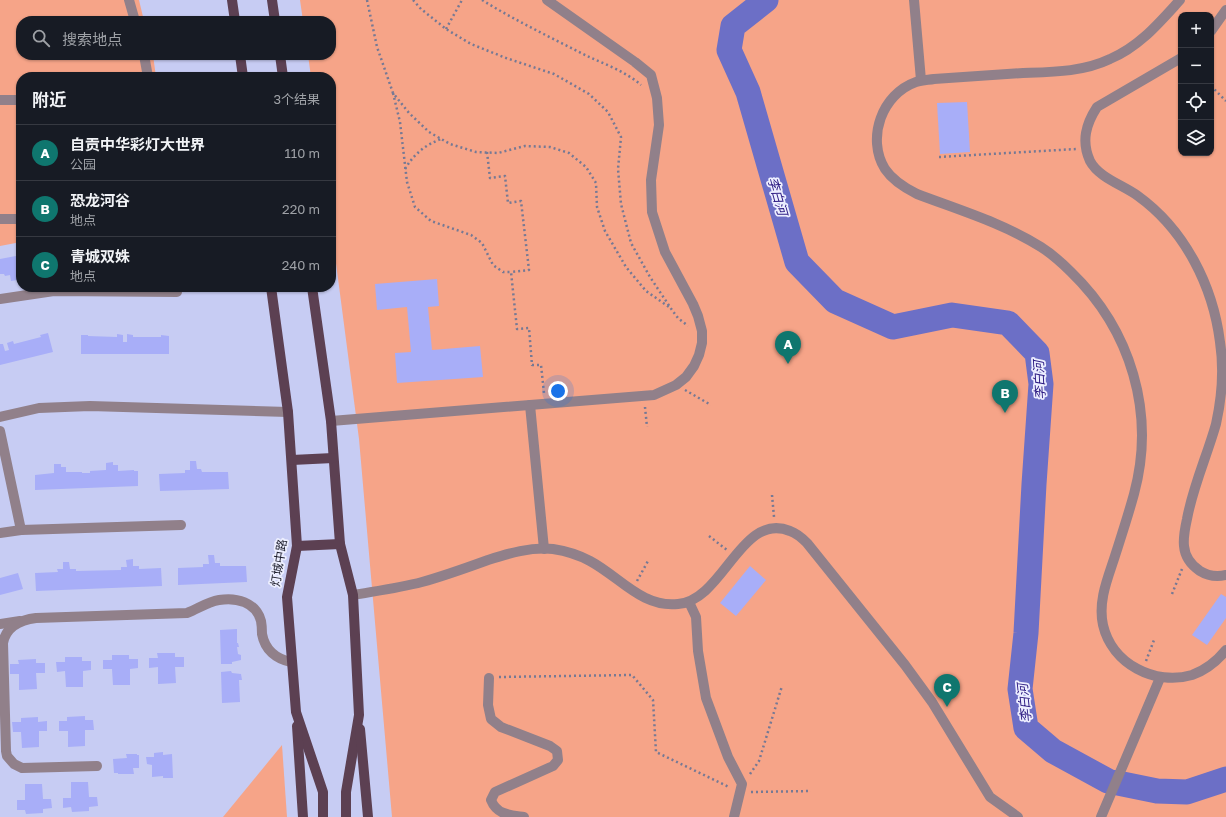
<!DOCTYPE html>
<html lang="zh">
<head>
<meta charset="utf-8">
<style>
	body { margin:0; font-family:"Golos Text","Noto Sans SC",sans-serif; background:#20242c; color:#f1f3f6 }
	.controls { position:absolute; right:12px; top:12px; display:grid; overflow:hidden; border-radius:8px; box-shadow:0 1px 3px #0004 }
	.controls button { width:36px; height:36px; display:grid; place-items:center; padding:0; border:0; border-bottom:1px solid #363941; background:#171b24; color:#f1f3f6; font:20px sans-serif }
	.you { position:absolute; left:558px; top:391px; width:14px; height:14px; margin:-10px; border:3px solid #fff; border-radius:50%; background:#1a73e8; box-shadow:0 0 0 6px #1a73e833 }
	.badge { display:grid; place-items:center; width:26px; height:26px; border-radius:50%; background:#0f766e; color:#fff; font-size:13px; font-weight:700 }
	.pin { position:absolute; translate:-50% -33px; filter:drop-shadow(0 1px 2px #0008) }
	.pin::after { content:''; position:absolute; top:21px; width:14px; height:12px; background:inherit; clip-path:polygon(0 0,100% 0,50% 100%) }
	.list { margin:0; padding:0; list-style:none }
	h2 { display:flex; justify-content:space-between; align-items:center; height:52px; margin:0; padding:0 16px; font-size:17px }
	h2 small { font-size:13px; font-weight:400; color:#9ea1a6 }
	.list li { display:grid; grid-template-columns:26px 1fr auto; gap:12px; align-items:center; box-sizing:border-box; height:56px; padding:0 16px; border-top:1px solid #363941 }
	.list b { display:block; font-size:15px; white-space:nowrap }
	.list p { margin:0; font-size:13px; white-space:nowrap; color:#9ea1a6 }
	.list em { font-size:13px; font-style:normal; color:#9ea1a6 }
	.icon { flex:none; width:22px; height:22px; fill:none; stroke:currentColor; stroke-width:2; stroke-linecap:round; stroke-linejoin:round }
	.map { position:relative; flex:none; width:1226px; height:817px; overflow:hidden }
	.search { position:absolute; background:#171b24; box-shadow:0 1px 3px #0004; left:16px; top:16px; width:320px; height:44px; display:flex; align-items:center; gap:10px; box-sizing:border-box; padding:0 14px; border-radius:16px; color:#9ea1a6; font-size:15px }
	.panel { position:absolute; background:#171b24; box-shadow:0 1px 3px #0004; left:16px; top:72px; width:320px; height:220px; border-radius:16px }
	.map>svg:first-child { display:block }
</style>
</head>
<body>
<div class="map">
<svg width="1226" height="817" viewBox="0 0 1226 817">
	<rect width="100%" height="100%" fill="#c7ccf3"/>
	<!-- green -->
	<g fill="#f6a488" fill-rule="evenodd">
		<path d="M 0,0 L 139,0 L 144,21 L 21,21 L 21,55 L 153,55 L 156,77 L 21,77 L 21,242 L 0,246 Z"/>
		<path d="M 300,0 L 1226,0 L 1226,817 L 392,817 L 359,439 L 331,225 L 331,77 L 311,77 L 308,55 L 331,55 L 331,21 L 303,21 ZM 1181,15 L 1211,15 L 1211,153 L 1181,153 Z"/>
		<path d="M 282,745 L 287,817 L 223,817 Z"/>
	</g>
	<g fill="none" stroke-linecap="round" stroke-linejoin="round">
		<!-- river -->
		<path stroke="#6c6fc6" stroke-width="25" d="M 766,0 L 733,26 L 729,50 L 748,92 L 797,262 L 835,301 L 893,327 L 952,315 L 1008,323 L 1037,353 L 1041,384 L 1034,484 L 1026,633 L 1020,689 L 1026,728 L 1053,751 L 1108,781 L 1157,791 L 1187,792 L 1226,779"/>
	</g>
	<!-- building -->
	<g fill="#a8aef8">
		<path d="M 967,102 L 970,152 L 940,154 L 937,103 Z"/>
		<path d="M 21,255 L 21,273 L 16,274 L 17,280 L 11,281 L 10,275 L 5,276 L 4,274 L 0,274 L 0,259 Z"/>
		<path d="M 437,279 L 439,306 L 428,307 L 432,350 L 480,346 L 483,377 L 397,383 L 395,353 L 411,352 L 407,307 L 377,310 L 375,284 Z"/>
		<path d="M 48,333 L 53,352 L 0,365 L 0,344 L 3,344 L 5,351 L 9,350 L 7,343 L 13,341 L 14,344 L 41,337 L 40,335 Z"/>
		<path d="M 117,334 L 123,335 L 123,342 L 127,342 L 127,334 L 133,335 L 133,337 L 161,337 L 161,335 L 169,336 L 169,354 L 81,354 L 81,335 L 88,335 L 88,336 L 117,337 Z"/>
		<path d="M 190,461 L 196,461 L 197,469 L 201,469 L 202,472 L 228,472 L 229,489 L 160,491 L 159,474 L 185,473 L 185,470 L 190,470 Z"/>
		<path d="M 113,462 L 113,465 L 118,465 L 118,471 L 134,470 L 134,471 L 138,471 L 138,486 L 35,490 L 35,475 L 54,473 L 54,464 L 61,464 L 61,467 L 66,467 L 66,472 L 82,472 L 82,473 L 90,473 L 90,471 L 106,470 L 106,463 Z"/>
		<path d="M 208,555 L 214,555 L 215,563 L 220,563 L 220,566 L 246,566 L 247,582 L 178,585 L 178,568 L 203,567 L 203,564 L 209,564 Z"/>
		<path d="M 133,559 L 133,566 L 139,566 L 139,569 L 161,568 L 162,586 L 36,591 L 35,573 L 58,572 L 57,569 L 63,569 L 63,562 L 69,562 L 70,569 L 76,569 L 76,571 L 121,570 L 121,567 L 127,567 L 126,560 Z"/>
		<path d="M 750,566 L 766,580 L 736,616 L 720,603 Z"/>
		<path d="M 18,573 L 23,589 L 0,595 L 0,578 Z"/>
		<path d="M 1221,594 L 1226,597 L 1226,618 L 1207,645 L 1192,635 Z"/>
		<path d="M 237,629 L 237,643 L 238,643 L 239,647 L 237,647 L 238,654 L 241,655 L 241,660 L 232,662 L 232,664 L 221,664 L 220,630 Z"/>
		<path d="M 157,653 L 175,653 L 175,657 L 184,657 L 184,667 L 175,667 L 176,683 L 158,684 L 158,667 L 149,668 L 149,658 L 158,658 Z"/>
		<path d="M 112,655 L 129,655 L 129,659 L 138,659 L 138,668 L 130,669 L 130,685 L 113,685 L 112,669 L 103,669 L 103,660 L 112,660 Z"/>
		<path d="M 65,657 L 82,657 L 82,661 L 91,661 L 91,670 L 83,671 L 83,687 L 66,687 L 65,671 L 57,672 L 56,662 L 65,662 Z"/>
		<path d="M 36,659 L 36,663 L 45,663 L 45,673 L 36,673 L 37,689 L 19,690 L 19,674 L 10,674 L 10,664 L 19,664 L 18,660 Z"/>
		<path d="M 231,671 L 232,673 L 241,674 L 242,680 L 239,680 L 240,702 L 222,703 L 221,672 Z"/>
		<path d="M 85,716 L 85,720 L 93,720 L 94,730 L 85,730 L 85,746 L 68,747 L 68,731 L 59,731 L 59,721 L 67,721 L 67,717 Z"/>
		<path d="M 38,717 L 38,722 L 47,721 L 47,731 L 39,731 L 39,747 L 22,748 L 21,732 L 13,732 L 12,722 L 21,722 L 21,718 Z"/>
		<path d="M 163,752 L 163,755 L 172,754 L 173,778 L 163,778 L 163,776 L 152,777 L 152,765 L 147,764 L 146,757 L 154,757 L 154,753 Z"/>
		<path d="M 126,754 L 137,754 L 137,755 L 139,755 L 139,768 L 133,768 L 134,774 L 118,774 L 118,773 L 114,773 L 113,759 L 127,758 Z"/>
		<path d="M 71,782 L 88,782 L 89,797 L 97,797 L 98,806 L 89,807 L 89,811 L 72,812 L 71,807 L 63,808 L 63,798 L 71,798 Z"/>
		<path d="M 25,784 L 42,784 L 43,799 L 51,799 L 52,808 L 43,809 L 43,813 L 26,814 L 25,810 L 17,810 L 17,800 L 25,800 Z"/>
	</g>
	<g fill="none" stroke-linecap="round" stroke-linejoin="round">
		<!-- path -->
		<g stroke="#767994" stroke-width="2.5" stroke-dasharray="2 3" stroke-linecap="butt">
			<path d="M 367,0 L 377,47 L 393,93 L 409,113 L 429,132 L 450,144 L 476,152 L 498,153 L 525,146 L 550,147 L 569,153 L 586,167 L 596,183 L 597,207 L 605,231 L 626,267 L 646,291 L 669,307"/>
			<path d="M 413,0 L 421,9 L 446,29 L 471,44 L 506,58 L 554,74 L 589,94 L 608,112 L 621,137 L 618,169 L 621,204 L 631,243 L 650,277 L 672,310 L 678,318 L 688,326"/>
			<path d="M 482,0 C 516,21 552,38 587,56 C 605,64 626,72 641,85"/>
			<path d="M 446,29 L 462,0"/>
			<path d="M 1211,86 L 1226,101"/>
			<path d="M 393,93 L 400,122 L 407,182 L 415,207 L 431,221 L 471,235 L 482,243 L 493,265 L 503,272 L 511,272 L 517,329 L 529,328 L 532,365 L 541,365 L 544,393"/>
			<path d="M 487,152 L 490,178 L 505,176 L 508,203 L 521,201 L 529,270 L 511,272"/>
			<path d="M 939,157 L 1076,149"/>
			<path d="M 405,169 C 414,154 425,145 441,139"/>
			<path d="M 685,390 L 711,405"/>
			<path d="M 645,407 L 647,427"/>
			<path d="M 772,495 L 774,517"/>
			<path d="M 709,536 L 727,550"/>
			<path d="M 637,581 L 648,561"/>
			<path d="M 1172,594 L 1182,569"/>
			<path d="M 1146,661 L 1154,640"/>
			<path d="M 499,677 L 632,675 L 653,700 L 656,752 L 729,787"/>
			<path d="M 750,774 L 759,761 L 782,686"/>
			<path d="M 751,792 L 811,791"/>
		</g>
		<!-- minor -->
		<g stroke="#91808a" stroke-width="10">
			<path d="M 129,0 L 135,21"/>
			<path d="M 914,0 L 921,80"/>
			<path d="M 1180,0 C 1159,23 1139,47 1110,59 C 1083,72 1052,72 1023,73 C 994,75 964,77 934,79 C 928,80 922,80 916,82 C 882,94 866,138 885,169 C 893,181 905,188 917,194 C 959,210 1003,223 1041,247 C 1052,254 1062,263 1071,272 C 1131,330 1156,413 1134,494 C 1128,516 1121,537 1114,559 C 1107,580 1098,602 1103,625 C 1112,664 1155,686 1192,675 C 1206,670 1217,661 1226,650"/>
			<path d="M 1211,31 L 1226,10"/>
			<path d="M 144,55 L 148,77"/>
			<path d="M 1181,58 L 1097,107 C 1086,124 1081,141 1090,161 C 1099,178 1123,185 1138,196 C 1185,230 1213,286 1220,342 C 1224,369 1222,397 1216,424 C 1207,456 1193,486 1187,519 C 1185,528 1183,537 1184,546 C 1185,557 1191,565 1200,571 C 1208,576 1217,577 1226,575"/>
			<path d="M 0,100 L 21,100"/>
			<path d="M 0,219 L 21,219"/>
			<path d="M 0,299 L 54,291 L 177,292"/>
			<path d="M 530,405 L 544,549"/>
			<path d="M 0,417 L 39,408 L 90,406 L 288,412"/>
			<path d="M 331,421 L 654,395 L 676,385 L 686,377 L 694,366 L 699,355 L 702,343 L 702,331 L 698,316 L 693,304 L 665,252 L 652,212 L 651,180 L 659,125 L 657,98 L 651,75 L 635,62 L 547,0"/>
			<path d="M 0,431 L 21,530"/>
			<path d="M 0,533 L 21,530 L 181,525"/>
			<path d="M 353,595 C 376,591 399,588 422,582 C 444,576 466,568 488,560 C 510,553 530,547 553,549 C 566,551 579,555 590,561 C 620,577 642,608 678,604 C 724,600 741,511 790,531 C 796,533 802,538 807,543 L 905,665 L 932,702 L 990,797 L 1018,817"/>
			<path d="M 689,602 L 696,617 L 698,651 L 706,698 L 728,757 L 742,784 L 734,817"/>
			<path d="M 0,624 L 20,621"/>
			<path d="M 489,678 L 488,705 L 491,719 L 501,727 L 550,746 L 557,751 L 558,760 L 553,766 L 495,792 L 491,800 C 497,815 510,815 524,817"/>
			<path d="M 97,766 L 22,768 L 14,764 L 7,756 L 6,751 L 3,643 C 6,627 20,620 36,618 L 187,613 C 198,609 207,602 219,600 C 236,597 256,602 261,621 C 262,626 262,630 262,634 C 265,650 276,659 291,662"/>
			<path d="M 1101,817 L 1160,678"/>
		</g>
		<!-- major -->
		<g stroke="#5c4052" stroke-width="10">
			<path d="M 232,0 L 235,21"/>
			<path d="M 272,0 L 275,21"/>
			<path d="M 240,55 L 243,77"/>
			<path d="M 280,55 L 283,77"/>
			<path d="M 271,287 L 288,412 L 297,546 L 287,597 L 296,712 L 323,792 L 323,817"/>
			<path d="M 312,287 L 331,421 L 340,544 L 353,595 L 359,715 L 346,792 L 346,817"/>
			<path d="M 292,460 L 333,458"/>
			<path d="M 297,546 L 340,544"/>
			<path d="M 297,726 L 303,817"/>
			<path d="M 360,729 L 368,817"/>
		</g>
	</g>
	<g text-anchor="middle" stroke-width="3.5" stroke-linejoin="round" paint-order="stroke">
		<!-- street labels -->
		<g font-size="12" fill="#1b1c2a" stroke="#edefff">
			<text transform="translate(279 563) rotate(-81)" y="4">灯城中路</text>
		</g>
		<!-- water labels -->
		<g font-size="13" font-style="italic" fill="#2b1982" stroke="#edefff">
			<text transform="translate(778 196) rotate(74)" y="5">李白河</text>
			<text transform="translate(1039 380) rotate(-93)" y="5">李白河</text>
			<text transform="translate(1024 703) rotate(-96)" y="5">李白河</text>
		</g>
	</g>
</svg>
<div class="controls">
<button>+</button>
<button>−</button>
<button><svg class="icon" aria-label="locate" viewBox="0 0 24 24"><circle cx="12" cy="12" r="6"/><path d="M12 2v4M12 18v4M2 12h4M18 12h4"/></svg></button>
<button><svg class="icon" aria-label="layers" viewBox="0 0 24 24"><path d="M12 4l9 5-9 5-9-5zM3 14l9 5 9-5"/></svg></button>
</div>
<div class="you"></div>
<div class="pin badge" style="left:788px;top:364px">A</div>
<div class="pin badge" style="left:1005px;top:413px">B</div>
<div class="pin badge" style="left:947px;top:707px">C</div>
<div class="search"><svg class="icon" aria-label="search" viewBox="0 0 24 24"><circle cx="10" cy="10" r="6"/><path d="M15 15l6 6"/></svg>搜索地点</div>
<section class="panel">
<h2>附近<small>3个结果</small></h2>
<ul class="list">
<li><span class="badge">A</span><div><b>自贡中华彩灯大世界</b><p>公园</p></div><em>110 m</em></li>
<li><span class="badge">B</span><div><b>恐龙河谷</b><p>地点</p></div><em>220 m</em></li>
<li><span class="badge">C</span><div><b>青城双姝</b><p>地点</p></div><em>240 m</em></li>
</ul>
</section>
</div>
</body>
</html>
